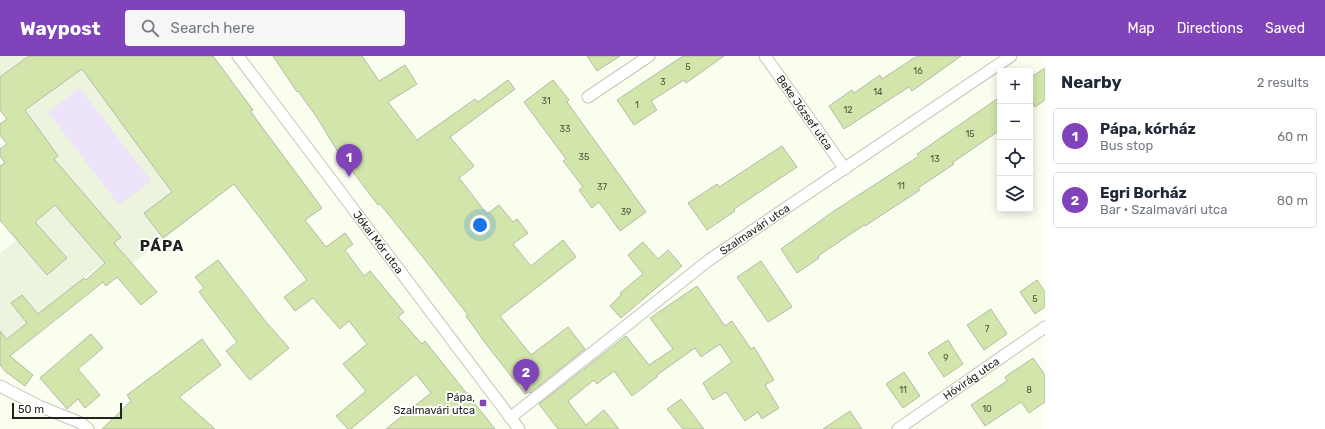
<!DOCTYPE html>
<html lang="en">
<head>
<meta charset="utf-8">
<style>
	body { margin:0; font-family:Rubik,sans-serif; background:#f6f6f7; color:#1f2937 }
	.controls { position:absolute; right:12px; top:12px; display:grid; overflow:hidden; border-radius:4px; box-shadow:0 2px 10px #0003 }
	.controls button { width:36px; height:36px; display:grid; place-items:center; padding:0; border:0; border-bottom:1px solid #e0e1e3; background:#fff; color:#1f2937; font:20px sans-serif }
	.scale { position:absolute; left:12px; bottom:10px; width:110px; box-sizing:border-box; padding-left:4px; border:2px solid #22231e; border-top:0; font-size:11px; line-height:14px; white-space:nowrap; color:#22231e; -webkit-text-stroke:3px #fff; paint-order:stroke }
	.you { position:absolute; left:480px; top:169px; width:14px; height:14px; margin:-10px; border:3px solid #fff; border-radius:50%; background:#1a73e8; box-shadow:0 0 0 6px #1a73e833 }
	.badge { display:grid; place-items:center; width:26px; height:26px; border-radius:50%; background:#8143b9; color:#fff; font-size:13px; font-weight:700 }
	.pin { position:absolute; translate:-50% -33px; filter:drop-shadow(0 1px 2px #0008) }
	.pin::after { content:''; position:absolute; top:21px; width:14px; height:12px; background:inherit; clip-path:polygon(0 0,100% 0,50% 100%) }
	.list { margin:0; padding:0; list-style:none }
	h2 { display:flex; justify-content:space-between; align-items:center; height:52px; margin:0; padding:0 16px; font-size:17px }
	h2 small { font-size:13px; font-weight:400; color:#747a83 }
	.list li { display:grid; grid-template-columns:26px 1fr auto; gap:12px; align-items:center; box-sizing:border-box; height:56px; margin:0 8px 8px; padding:0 8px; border:1px solid #e0e1e3; border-radius:4px }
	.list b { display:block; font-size:15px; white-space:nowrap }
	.list p { margin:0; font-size:13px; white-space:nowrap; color:#747a83 }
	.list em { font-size:13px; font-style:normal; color:#747a83 }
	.icon { flex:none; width:22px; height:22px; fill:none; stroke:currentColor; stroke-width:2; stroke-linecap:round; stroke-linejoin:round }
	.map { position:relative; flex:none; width:1045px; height:373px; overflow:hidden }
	header { display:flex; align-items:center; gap:24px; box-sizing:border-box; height:56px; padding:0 20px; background:#8143b9; color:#fff }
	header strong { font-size:19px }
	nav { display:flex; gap:22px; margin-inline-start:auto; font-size:14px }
	.search { width:280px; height:36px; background:#f6f6f7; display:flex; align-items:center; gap:10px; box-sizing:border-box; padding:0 14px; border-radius:4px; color:#747a83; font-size:15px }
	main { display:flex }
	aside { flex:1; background:#fff }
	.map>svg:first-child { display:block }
</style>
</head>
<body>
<header>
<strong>Waypost</strong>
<div class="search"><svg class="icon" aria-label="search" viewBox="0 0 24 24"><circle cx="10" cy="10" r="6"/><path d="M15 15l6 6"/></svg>Search here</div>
<nav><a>Map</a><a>Directions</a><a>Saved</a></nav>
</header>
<main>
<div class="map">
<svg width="1045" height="373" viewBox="0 0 1045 373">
	<rect width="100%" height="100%" fill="#f9feef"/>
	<!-- built -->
	<path fill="#ecf4de" d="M 0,0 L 213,0 L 253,54 L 257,64 L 315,141 L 269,175 L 234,128 L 132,208 L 120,194 L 8,282 L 0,275 L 0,197 L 17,184 L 0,164 L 0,110 L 5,107 L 0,100 L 0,93 L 7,88 L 0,79 L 0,68 L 7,63 L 0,54 Z"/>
	<!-- green -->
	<path fill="#ede3fa" d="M 80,32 L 151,125 L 119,149 L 48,56 Z"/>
	<!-- building -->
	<g fill="#d2e5aa" stroke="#b5baab">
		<path d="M 29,0 L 213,0 L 253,54 L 250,55 L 322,152 L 305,164 L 326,191 L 345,177 L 353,188 L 345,194 L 364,220 L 370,215 L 404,256 L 398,261 L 422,288 L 425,285 L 495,373 L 386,373 L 431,337 L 416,318 L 351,373 L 348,373 L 336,360 L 366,335 L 343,308 L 367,288 L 349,265 L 340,273 L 313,242 L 295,255 L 284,241 L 307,224 L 234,128 L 163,182 L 144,157 L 172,136 L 82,13 L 25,54 L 58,100 L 54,103 L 121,181 L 114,187 L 157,236 L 141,249 L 117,221 L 106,230 L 103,226 L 10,300 L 33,319 L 25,330 L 6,316 L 0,309 L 0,275 L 7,283 L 27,267 L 11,247 L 22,239 L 38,258 L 84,222 L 86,224 L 105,207 L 55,149 L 35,166 L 67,202 L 47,219 L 0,164 L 0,110 L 5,107 L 0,100 L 0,93 L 7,88 L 0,79 L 0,68 L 7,63 L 0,54 L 0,21 Z"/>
		<path d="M 273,0 L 362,0 L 379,25 L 405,9 L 417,28 L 388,46 L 417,84 L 475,43 L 478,46 L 508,24 L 515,33 L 450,81 L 474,110 L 459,122 L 487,158 L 499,149 L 513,166 L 517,163 L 528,177 L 513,188 L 531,210 L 563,184 L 576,201 L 500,260 L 531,299 L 568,271 L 585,293 L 530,337 L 529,336 L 525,338 L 486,288 L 466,260 L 468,259 L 426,205 L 380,148 L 378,149 L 338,96 L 318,63 L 298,35 L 297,36 Z"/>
		<path d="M 587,0 L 620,0 L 597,15 Z"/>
		<path d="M 683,0 L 724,0 L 686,27 L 684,24 L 651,45 L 657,54 L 634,69 L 617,44 Z"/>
		<path d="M 917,0 L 961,0 L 912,35 L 909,31 L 844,73 L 829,50 L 852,34 L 854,37 L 880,19 L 882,23 Z"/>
		<path d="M 1045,12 L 1045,44 L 1035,51 L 1030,43 L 1030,22 Z"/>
		<path d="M 553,24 L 569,44 L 567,46 L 646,156 L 620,175 L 599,146 L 592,152 L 579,134 L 583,131 L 563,105 L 566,103 L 524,46 Z"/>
		<path d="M 1000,41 L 1000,74 L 952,107 L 954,108 L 918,132 L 920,134 L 865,170 L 864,169 L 818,200 L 819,202 L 797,217 L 781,193 L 834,155 L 919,100 L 917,98 Z"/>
		<path d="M 782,90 L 797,111 L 734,153 L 735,155 L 707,174 L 688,147 L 717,128 L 719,131 Z"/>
		<path d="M 643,186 L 658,203 L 668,194 L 682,210 L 621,262 L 610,250 L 621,239 L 620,237 L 643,218 L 628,199 Z"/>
		<path d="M 218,204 L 266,266 L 289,292 L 250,324 L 226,295 L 237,286 L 199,236 L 204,232 L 195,221 Z"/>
		<path d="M 761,205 L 792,251 L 768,266 L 737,221 Z"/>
		<path d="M 1037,224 L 1045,236 L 1045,251 L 1035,258 L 1020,236 Z"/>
		<path d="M 697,230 L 725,270 L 732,265 L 751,293 L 754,291 L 774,324 L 765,329 L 779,352 L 762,363 L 758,356 L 745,365 L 726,336 L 713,344 L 703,327 L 732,306 L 720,288 L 701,301 L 695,292 L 657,319 L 658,320 L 632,340 L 614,315 L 597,328 L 594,324 L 568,345 L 586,369 L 604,354 L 619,373 L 558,373 L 539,348 L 626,280 L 649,309 L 673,293 L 650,262 Z"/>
		<path d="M 991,253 L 1007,278 L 984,294 L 967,269 Z"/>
		<path d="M 91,278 L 103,292 L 78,313 L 100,339 L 85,352 L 78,343 L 67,353 L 40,322 Z"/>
		<path d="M 202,283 L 221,309 L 179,341 L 215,373 L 102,373 L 131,345 L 127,339 Z"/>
		<path d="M 948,284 L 963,308 L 944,321 L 928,297 Z"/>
		<path d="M 1033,302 L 1045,319 L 1045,346 L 1029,357 L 1021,346 L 985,370 L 971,349 L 1007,325 L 1005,321 Z"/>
		<path d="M 904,316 L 920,340 L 903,352 L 886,328 Z"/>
		<path d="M 681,343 L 704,373 L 683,373 L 667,353 Z"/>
		<path d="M 850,355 L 862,373 L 823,373 Z"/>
	</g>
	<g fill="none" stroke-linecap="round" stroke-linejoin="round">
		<!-- street casing -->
		<g stroke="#c2c7b9" stroke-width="13">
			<g id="street">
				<path id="s1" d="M 238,0 L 519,373"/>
				<path id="s2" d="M 765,0 L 845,113"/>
				<path d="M 588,41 L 649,0"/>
				<path d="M 0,330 L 39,350 L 81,367 L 88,373"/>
				<path id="s3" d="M 510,362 L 709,204 L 1011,0"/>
				<path id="s4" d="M 898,373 L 1045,271"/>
			</g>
		</g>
		<!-- street -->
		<use href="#street" stroke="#fff" stroke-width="11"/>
	</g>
	<!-- markers -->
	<rect fill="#8143b9" stroke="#fff" stroke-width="1.5" x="479" y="343" width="8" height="8" rx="2"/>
	<g text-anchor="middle" stroke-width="4" stroke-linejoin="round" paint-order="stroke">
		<!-- number labels -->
		<g font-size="9" fill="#4e5441">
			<text x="688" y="14">5</text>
			<text x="918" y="18">16</text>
			<text x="663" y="29">3</text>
			<text x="878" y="39">14</text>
			<text x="546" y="48">31</text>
			<text x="637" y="52">1</text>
			<text x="848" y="57">12</text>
			<text x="565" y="76">33</text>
			<text x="970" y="81">15</text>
			<text x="584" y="104">35</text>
			<text x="935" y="106">13</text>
			<text x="901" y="133">11</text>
			<text x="602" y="134">37</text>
			<text x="626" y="159">39</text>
			<text x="1035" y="246">5</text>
			<text x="987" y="276">7</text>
			<text x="946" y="305">9</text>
			<text x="903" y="337">11</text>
			<text x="1029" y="337">8</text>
			<text x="987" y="356">10</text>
		</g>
		<!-- street labels -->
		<g font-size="11" fill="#22231e" stroke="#fff">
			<text dy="4" stroke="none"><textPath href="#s2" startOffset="69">Beke József utca</textPath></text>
			<text dy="4" stroke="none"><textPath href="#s3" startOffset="309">Szalmavári utca</textPath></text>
			<text dy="4" stroke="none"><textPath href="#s1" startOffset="233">Jókai Mór utca</textPath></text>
			<text dy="4" stroke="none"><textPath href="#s4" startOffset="89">Hóvirág utca</textPath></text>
		</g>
		<!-- poi labels -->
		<g font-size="11" fill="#22231e" stroke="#fff" text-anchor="end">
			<text x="475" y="345">Pápa,<tspan x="475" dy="13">Szalmavári utca</tspan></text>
		</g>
		<!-- district labels -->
		<g font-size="15" font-weight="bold" letter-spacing="1" fill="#22231e" stroke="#fff">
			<text x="162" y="195">PÁPA</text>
		</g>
	</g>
</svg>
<div class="controls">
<button>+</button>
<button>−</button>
<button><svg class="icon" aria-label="locate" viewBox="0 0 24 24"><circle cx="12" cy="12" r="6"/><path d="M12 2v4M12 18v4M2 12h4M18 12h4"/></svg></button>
<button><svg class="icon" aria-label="layers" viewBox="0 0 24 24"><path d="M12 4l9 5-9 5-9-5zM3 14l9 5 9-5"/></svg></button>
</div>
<div class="scale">50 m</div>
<div class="you"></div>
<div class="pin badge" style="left:349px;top:121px">1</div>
<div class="pin badge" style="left:526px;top:336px">2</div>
</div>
<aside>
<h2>Nearby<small>2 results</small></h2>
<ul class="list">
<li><span class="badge">1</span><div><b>Pápa, kórház</b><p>Bus stop</p></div><em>60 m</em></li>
<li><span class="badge">2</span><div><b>Egri Borház</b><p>Bar · Szalmavári utca</p></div><em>80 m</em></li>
</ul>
</aside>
</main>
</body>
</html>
